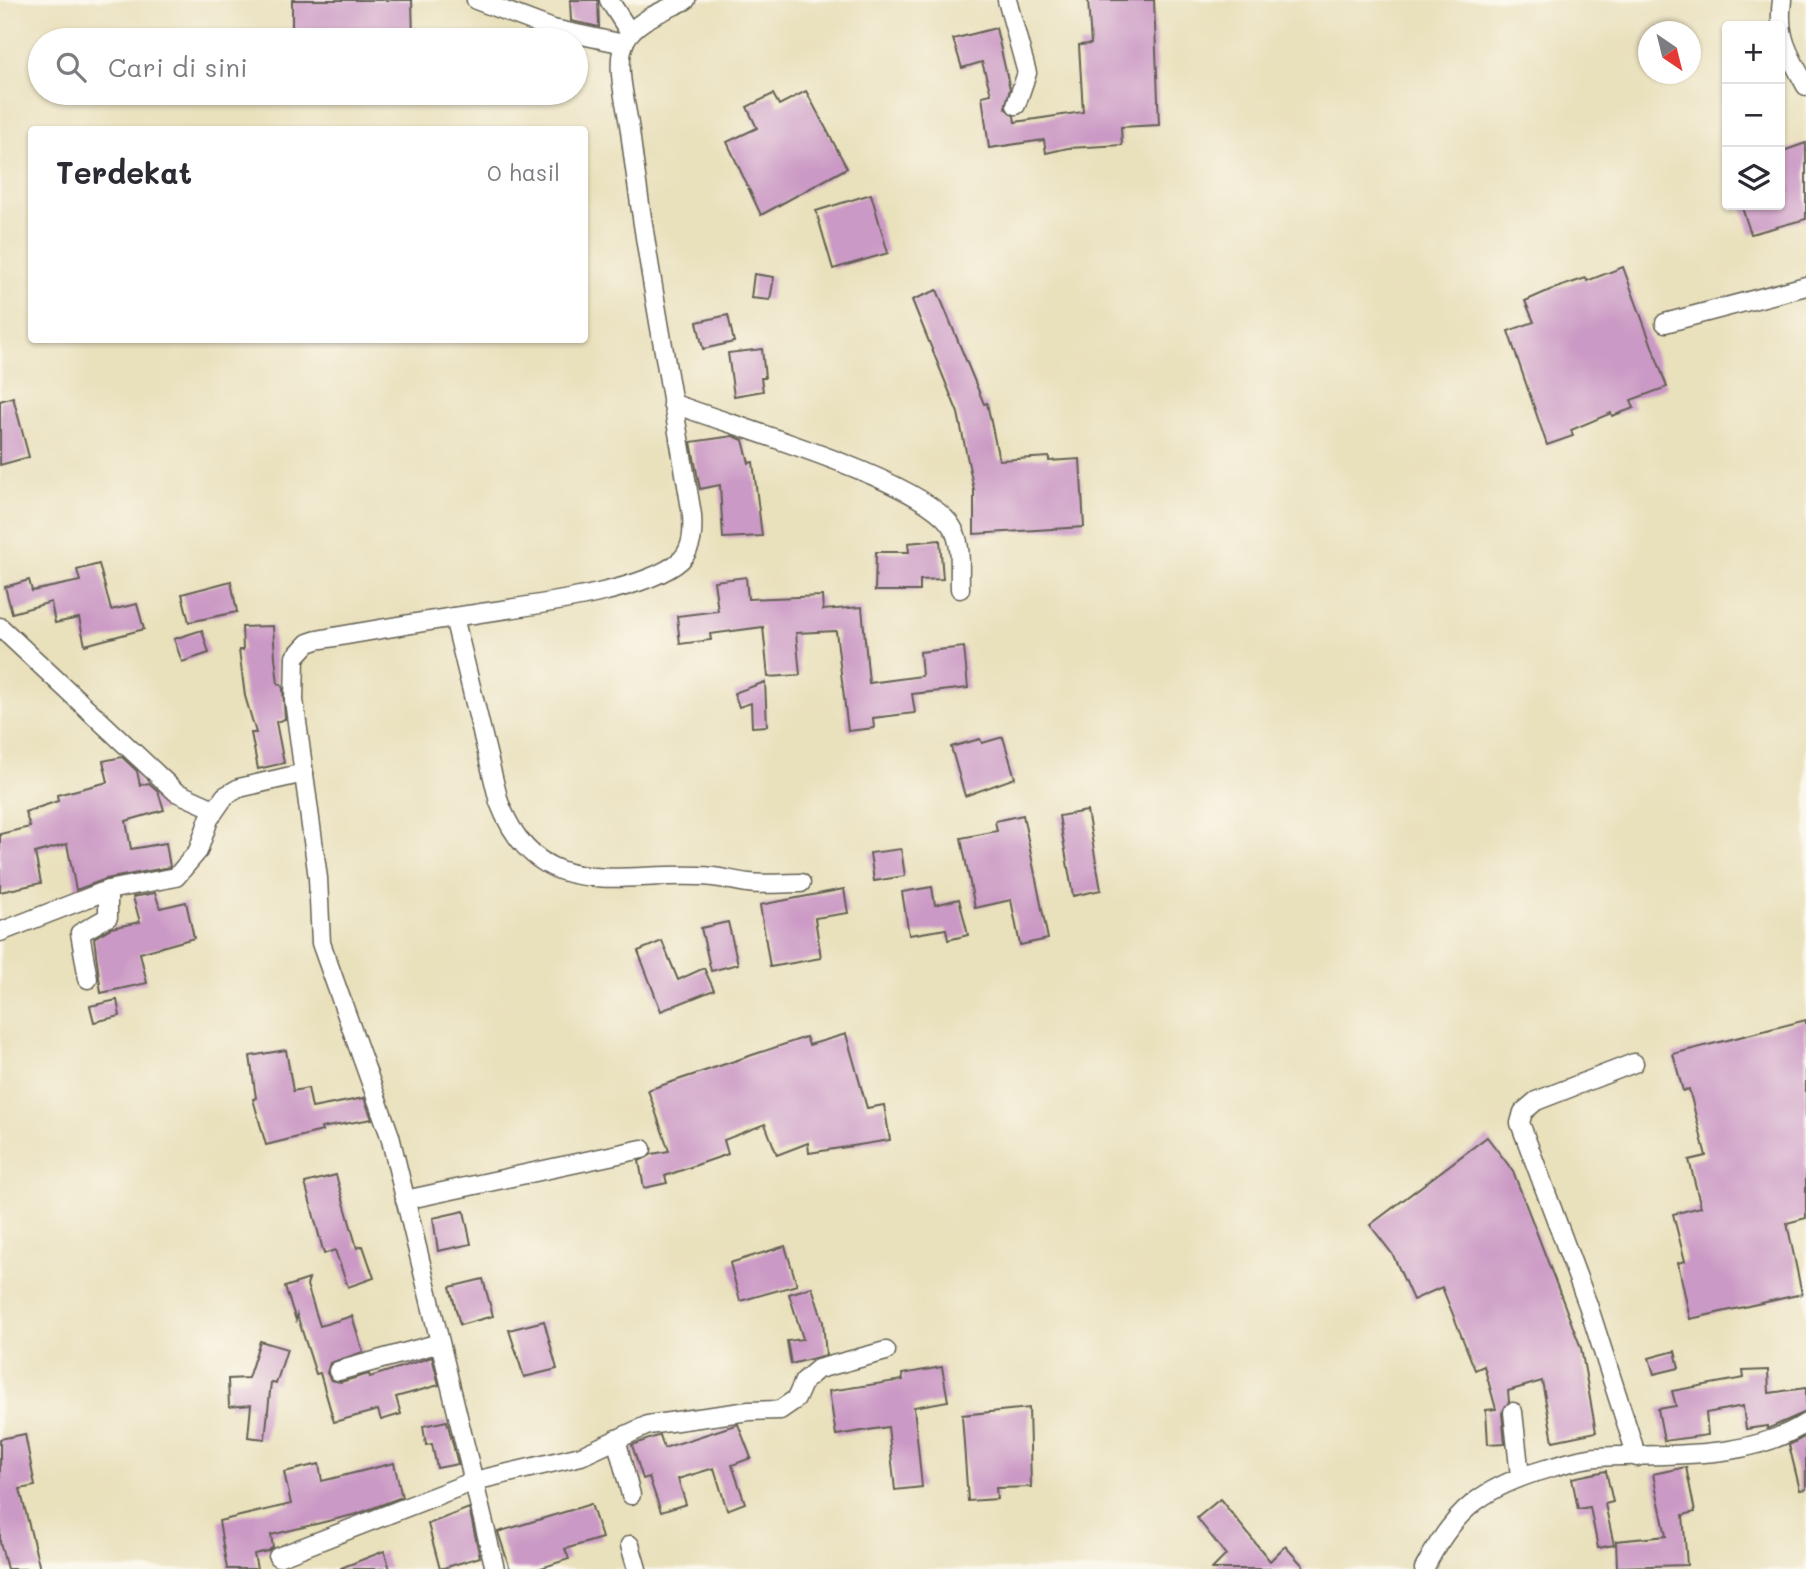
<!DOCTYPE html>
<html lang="id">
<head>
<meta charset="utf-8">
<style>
	body { margin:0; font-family:Mali,sans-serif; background:#f7f7f7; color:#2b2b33 }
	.controls { position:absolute; right:21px; top:21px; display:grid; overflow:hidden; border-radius:7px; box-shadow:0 2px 5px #0004 }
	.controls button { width:63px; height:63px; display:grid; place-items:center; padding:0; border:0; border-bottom:2px solid #e1e1e2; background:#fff; color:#2b2b33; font:35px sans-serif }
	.compass { position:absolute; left:1638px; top:21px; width:63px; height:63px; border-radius:50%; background:#fff; box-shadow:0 2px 5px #0004; rotate:145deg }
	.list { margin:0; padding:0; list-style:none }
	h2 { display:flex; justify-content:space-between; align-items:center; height:91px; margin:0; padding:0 28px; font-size:30px }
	h2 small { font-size:23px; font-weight:400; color:#7c7c81 }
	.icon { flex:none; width:38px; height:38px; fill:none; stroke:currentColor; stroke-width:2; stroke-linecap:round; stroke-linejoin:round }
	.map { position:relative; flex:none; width:1806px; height:1569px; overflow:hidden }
	.search { position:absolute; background:#fff; box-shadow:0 2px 5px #0004; left:28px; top:28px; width:560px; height:77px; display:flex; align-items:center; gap:18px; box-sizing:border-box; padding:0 24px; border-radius:38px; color:#7c7c81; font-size:26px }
	.panel { position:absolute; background:#fff; box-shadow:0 2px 5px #0004; left:28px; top:126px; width:560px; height:217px; border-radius:7px }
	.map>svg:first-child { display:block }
</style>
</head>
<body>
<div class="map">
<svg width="1806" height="1569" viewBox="0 0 1806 1569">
	<rect width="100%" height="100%" fill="#fbf7ec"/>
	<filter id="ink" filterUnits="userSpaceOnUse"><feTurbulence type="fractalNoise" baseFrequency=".0143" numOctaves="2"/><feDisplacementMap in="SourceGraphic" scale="14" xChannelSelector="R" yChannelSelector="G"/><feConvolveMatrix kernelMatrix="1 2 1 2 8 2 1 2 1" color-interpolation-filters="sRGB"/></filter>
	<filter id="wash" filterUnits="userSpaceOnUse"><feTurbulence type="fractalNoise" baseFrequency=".00686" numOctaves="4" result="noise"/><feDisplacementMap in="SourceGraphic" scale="28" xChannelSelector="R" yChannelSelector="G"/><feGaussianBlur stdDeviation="1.57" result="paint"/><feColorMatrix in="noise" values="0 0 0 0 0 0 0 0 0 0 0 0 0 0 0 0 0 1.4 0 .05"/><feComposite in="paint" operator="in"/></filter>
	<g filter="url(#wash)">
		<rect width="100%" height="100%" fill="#e9e0bc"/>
		<g id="blocks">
			<!-- building -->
			<g fill="#cb99c5">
				<path d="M 292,0 L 412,0 L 413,40 L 292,40 Z"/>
				<path d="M 570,0 L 598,0 L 599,27 L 571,21 Z"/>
				<path d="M 1088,0 L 1154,0 L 1159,125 L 1121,127 L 1122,145 L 1068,148 L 1046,153 L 1044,140 L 989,148 L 982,96 L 991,94 L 982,62 L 962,68 L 953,39 L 996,28 L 1010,89 L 1005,108 L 1014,116 L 1015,122 L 1083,112 L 1079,45 L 1091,44 Z"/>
				<path d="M 806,91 L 847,168 L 761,215 L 727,142 L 757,128 L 747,107 L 773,94 L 779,105 Z"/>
				<path d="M 1806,143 L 1806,219 L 1751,234 L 1741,205 L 1780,205 L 1780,195 L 1786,193 L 1780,172 L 1780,152 Z"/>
				<path d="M 871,194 L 888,253 L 833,269 L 816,211 Z"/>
				<path d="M 1623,267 L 1667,387 L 1631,400 L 1634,408 L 1612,416 L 1611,413 L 1571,430 L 1573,436 L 1547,445 L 1508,331 L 1534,322 L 1525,301 L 1550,290 L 1586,278 L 1587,281 Z"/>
				<path d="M 754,274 L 774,277 L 770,300 L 751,298 Z"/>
				<path d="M 937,290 L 984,404 L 987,403 L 999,460 L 1049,457 L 1049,461 L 1080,459 L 1084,527 L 974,534 L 974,490 L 958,413 L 912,300 Z"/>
				<path d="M 728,315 L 734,342 L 703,349 L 697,322 Z"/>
				<path d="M 762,349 L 765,378 L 761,378 L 763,391 L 734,396 L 728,353 Z"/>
				<path d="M 13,397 L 29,457 L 0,465 L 0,401 Z"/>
				<path d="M 733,436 L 743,440 L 749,463 L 753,462 L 762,536 L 723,538 L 720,485 L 700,489 L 691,442 Z"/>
				<path d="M 940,540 L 943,579 L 920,580 L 920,591 L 875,591 L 876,552 L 909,552 L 908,543 Z"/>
				<path d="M 99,564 L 111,610 L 137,604 L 144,629 L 85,645 L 79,618 L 55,623 L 51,602 L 12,613 L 5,587 L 29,580 L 32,591 L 80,581 L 77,570 Z"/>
				<path d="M 746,577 L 748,599 L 822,596 L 823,610 L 862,607 L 869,683 L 922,676 L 920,652 L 964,647 L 968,688 L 912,694 L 915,713 L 873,718 L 874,728 L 848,731 L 836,631 L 796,633 L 800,675 L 768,677 L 763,627 L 710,634 L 711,640 L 680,644 L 677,616 L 718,611 L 714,581 Z"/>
				<path d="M 231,581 L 237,612 L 189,622 L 182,594 Z"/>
				<path d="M 273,626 L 275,657 L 278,684 L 281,684 L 283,689 L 285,719 L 276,722 L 284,763 L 258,769 L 251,733 L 256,733 L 245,696 L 239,650 L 243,650 L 242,627 Z"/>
				<path d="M 202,630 L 209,653 L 182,662 L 174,639 Z"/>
				<path d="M 765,682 L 767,726 L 752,727 L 751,703 L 739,707 L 734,693 Z"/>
				<path d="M 1003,737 L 1015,778 L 965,796 L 951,747 L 980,739 L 982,743 Z"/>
				<path d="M 122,757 L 137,771 L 140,785 L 149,783 L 158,791 L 164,810 L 126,821 L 131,849 L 166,843 L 170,867 L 106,879 L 76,890 L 67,844 L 35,853 L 41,883 L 0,892 L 0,834 L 30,827 L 25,812 L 58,801 L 57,795 L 108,782 L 103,761 Z"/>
				<path d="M 1087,811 L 1101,890 L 1073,896 L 1059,816 Z"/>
				<path d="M 1023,815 L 1048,939 L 1020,945 L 1011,900 L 975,908 L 961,838 L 997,831 L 995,821 Z"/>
				<path d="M 901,849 L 905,876 L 874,881 L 870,853 Z"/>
				<path d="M 932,887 L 935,905 L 959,899 L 968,935 L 948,940 L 946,929 L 909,935 L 902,892 Z"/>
				<path d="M 844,889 L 848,913 L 815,918 L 821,958 L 770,967 L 760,905 Z"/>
				<path d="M 155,893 L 160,908 L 186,902 L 194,938 L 140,953 L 147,983 L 101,993 L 94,938 L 111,928 L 140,922 L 133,897 Z"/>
				<path d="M 728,922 L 738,964 L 711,971 L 701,928 Z"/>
				<path d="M 662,941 L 678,980 L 704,968 L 714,990 L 661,1011 L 638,951 Z"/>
				<path d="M 117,1000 L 120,1016 L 94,1022 L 90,1006 Z"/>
				<path d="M 1806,1020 L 1806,1218 L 1787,1223 L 1802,1294 L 1690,1319 L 1678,1263 L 1685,1261 L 1673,1214 L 1701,1207 L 1689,1160 L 1706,1156 L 1689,1089 L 1683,1091 L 1673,1054 Z"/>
				<path d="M 846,1034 L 867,1108 L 884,1105 L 890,1140 L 809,1153 L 808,1143 L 777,1155 L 765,1124 L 724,1140 L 728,1154 L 665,1176 L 667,1183 L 644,1188 L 639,1161 L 652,1154 L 669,1151 L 648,1090 L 806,1037 L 809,1045 Z"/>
				<path d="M 286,1050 L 293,1091 L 308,1088 L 312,1108 L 364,1098 L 372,1119 L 321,1128 L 322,1131 L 266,1145 L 253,1099 L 256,1098 L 250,1056 Z"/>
				<path d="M 1487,1137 L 1513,1171 L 1581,1348 L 1596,1432 L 1553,1441 L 1542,1381 L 1508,1391 L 1509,1402 L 1502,1413 L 1505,1443 L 1488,1444 L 1486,1410 L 1496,1409 L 1484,1366 L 1475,1370 L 1442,1287 L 1413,1300 L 1393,1255 L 1370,1225 Z"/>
				<path d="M 336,1175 L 357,1248 L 363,1246 L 374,1278 L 348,1287 L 335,1250 L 324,1254 L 305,1183 Z"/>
				<path d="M 464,1211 L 471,1244 L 438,1251 L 433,1218 Z"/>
				<path d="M 785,1246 L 797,1285 L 740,1301 L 730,1263 Z"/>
				<path d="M 309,1279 L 307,1285 L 320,1326 L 352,1316 L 363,1352 L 330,1363 L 327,1373 L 331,1380 L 341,1382 L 369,1374 L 370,1377 L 432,1357 L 439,1385 L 396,1397 L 401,1414 L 381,1420 L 378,1410 L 334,1422 L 320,1373 L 316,1374 L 297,1315 L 296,1320 L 285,1287 Z"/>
				<path d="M 483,1279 L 493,1316 L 460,1325 L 450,1287 Z"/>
				<path d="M 812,1287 L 823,1322 L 826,1355 L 791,1364 L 787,1341 L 803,1339 L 789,1294 Z"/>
				<path d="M 544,1321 L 557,1369 L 524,1377 L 509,1330 Z"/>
				<path d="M 260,1341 L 287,1349 L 276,1384 L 271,1382 L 265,1439 L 248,1437 L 251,1405 L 229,1407 L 228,1379 L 248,1378 Z"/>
				<path d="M 1675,1351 L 1679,1368 L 1654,1374 L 1649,1358 Z"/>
				<path d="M 942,1367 L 948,1401 L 914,1407 L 922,1487 L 895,1490 L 888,1427 L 836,1435 L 829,1391 L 903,1380 L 902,1374 Z"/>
				<path d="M 1768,1370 L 1769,1393 L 1806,1388 L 1806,1412 L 1767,1429 L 1767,1426 L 1746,1429 L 1743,1406 L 1706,1413 L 1708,1435 L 1664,1441 L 1658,1409 L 1676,1406 L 1672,1391 L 1744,1378 L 1743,1371 Z"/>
				<path d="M 1029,1408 L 1031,1487 L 996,1488 L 997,1499 L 968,1501 L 962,1415 Z"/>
				<path d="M 447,1421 L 458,1464 L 437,1468 L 432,1444 L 426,1445 L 423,1426 Z"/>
				<path d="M 738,1424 L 751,1458 L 732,1465 L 745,1503 L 727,1510 L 714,1468 L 678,1479 L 686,1504 L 661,1512 L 649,1477 L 643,1479 L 632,1445 L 660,1435 L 664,1448 Z"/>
				<path d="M 25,1434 L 35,1486 L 20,1489 L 40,1569 L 7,1569 L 0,1542 L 0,1439 Z"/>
				<path d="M 1806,1436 L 1806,1489 L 1800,1490 L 1789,1445 Z"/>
				<path d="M 394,1463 L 402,1497 L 357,1514 L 271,1535 L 273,1547 L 268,1551 L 254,1554 L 257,1569 L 227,1569 L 219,1521 L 291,1504 L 284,1472 L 319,1464 L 322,1481 Z"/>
				<path d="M 1686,1467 L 1695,1512 L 1683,1515 L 1687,1565 L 1617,1567 L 1616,1541 L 1666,1536 L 1653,1474 Z"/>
				<path d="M 1606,1471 L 1613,1502 L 1605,1504 L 1614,1545 L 1598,1548 L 1590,1507 L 1578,1509 L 1572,1478 Z"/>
				<path d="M 1220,1499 L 1270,1561 L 1285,1546 L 1306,1569 L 1212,1569 L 1226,1555 L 1197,1518 Z"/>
				<path d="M 591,1504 L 602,1538 L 565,1549 L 569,1559 L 538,1569 L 510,1569 L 498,1532 Z"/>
				<path d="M 469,1508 L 480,1557 L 440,1569 L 428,1524 Z"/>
				<path d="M 384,1551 L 390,1569 L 341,1569 L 341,1568 Z"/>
			</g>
		</g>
	</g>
	<g filter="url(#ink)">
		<use href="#blocks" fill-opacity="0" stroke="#646154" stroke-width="2"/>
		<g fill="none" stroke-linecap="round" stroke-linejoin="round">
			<!-- minor casing -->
			<g stroke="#646154" stroke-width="21">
				<g id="minor">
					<path d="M 476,0 L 553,29 L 624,44"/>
					<path d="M 609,0 L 630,33"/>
					<path d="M 1007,0 L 1027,73 L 1016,105"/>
					<path d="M 1782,0 C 1777,38 1789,54 1806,86"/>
					<path d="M 1665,323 L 1806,286"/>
					<path d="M 672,403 C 731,426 923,479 952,527 C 963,544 959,570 960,589"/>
					<path d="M 454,617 L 499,802 C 538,904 616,872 700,876 C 717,876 732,881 748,883 C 765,885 784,883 801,883"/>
					<path d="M 0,627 L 176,792 L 214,809"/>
					<path d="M 0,932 L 108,890 L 176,877 L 198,851 L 209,819 L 225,796 L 239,788 L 304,773"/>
					<path d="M 88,979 L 80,933 L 108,917 L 108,890"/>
					<path d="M 1634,1063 L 1536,1101 L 1523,1112 L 1520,1123 L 1588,1305 L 1637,1457"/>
					<path d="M 405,1200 L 642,1149"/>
					<path d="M 338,1371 L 440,1343"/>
					<path d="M 1513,1412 L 1520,1476"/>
					<path d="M 616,1439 L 631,1495"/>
					<path d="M 630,1545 L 637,1569"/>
					<path d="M 278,1557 L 474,1481 L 581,1456 L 648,1425 L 749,1411 L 780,1410 L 796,1399 L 804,1381 L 818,1369 L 886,1351"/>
					<path d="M 495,1569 L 390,1136 L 321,943 L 318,878 L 294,700 L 295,657 L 308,643 L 317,640 C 363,632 409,624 454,617 C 508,608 643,595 681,560 C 693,548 693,531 692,515 C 671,387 646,260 630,131 C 627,106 614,66 625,41 C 635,20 666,10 686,0"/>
					<path d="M 1424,1569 C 1454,1510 1483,1487 1546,1469 C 1563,1464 1581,1458 1598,1457 C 1668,1453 1744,1462 1806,1423"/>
				</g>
			</g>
			<!-- minor -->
			<use href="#minor" stroke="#fff" stroke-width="18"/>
		</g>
	</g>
</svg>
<div class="controls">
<button>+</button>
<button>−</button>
<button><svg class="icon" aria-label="layers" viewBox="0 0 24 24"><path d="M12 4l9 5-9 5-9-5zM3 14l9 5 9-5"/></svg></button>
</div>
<svg class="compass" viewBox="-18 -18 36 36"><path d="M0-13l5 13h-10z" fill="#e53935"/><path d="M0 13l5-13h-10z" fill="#7c7c81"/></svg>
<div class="search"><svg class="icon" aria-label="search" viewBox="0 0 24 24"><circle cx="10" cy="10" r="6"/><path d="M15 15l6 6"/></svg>Cari di sini</div>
<section class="panel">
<h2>Terdekat<small>0 hasil</small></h2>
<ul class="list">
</ul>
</section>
</div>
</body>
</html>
